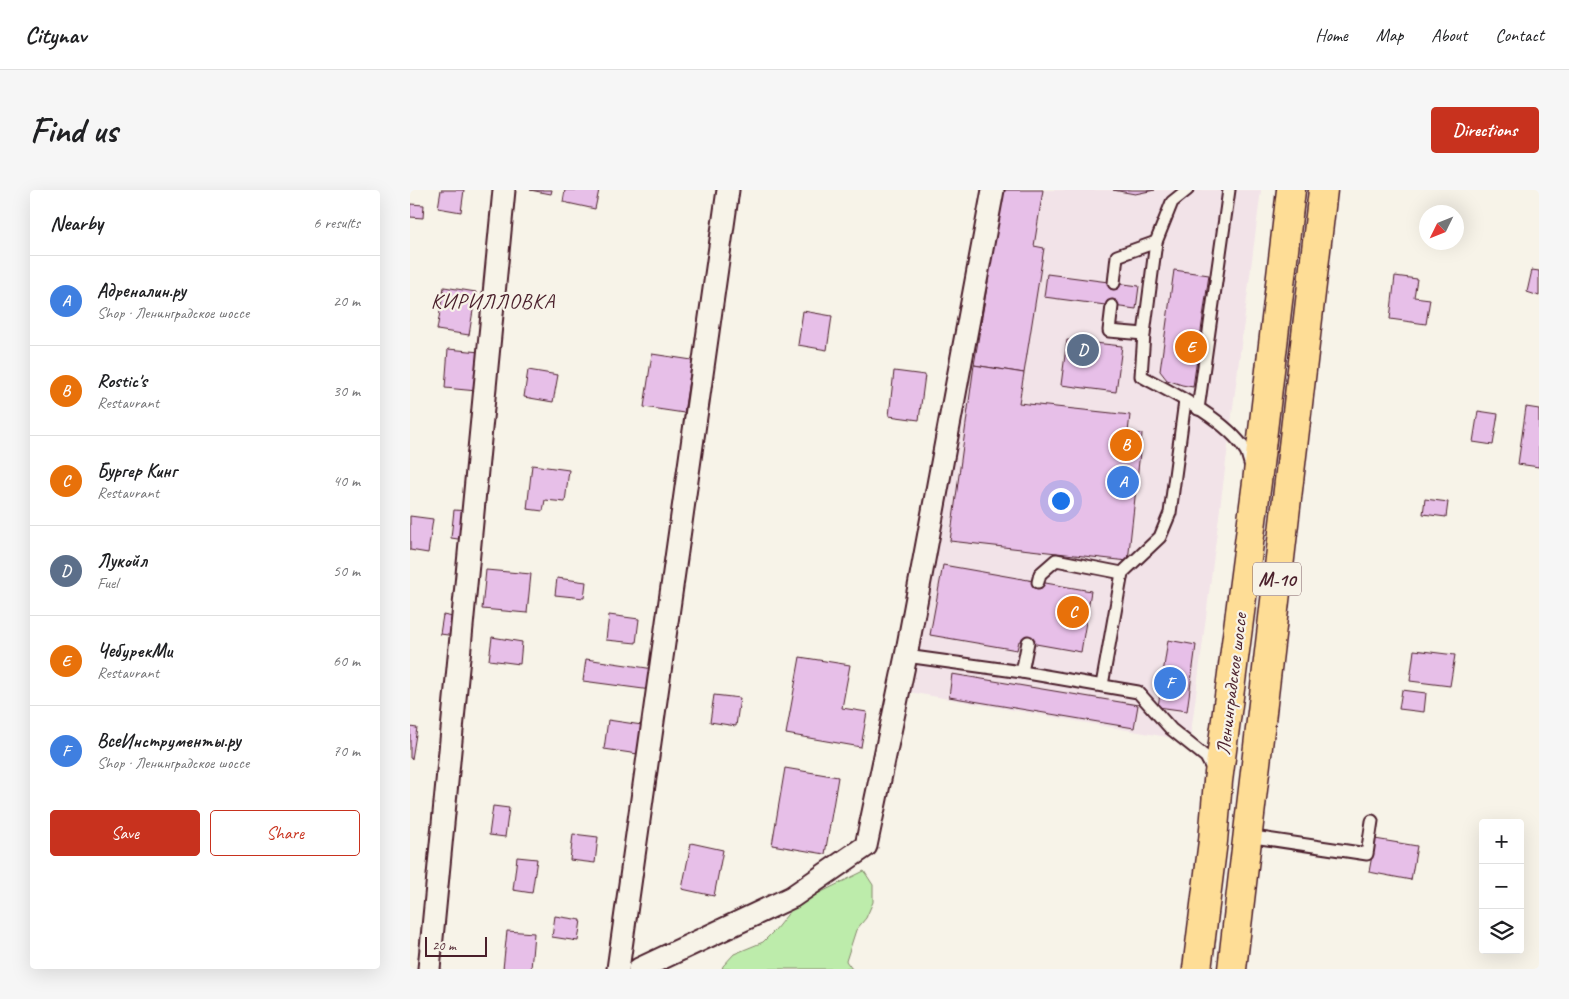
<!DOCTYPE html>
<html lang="en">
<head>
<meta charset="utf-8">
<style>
	body { margin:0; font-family:Caveat,sans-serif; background:#f6f6f6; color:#202124 }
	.controls { position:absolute; right:15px; bottom:15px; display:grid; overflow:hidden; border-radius:5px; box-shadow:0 5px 20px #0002 }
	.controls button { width:45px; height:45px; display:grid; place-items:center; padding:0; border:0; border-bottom:1px solid #e0e0e0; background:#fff; color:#202124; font:25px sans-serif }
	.compass { position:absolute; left:1009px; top:15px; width:45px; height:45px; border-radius:50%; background:#fff; box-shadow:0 5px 20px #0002; rotate:227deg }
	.scale { position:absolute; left:15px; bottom:12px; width:62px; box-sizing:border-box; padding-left:5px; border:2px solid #4a1f2b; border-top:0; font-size:14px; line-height:18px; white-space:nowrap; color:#4a1f2b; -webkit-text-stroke:4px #f7f3e8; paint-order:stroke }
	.you { position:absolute; left:650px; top:310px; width:18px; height:18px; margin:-12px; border:4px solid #fff; border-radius:50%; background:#1a73e8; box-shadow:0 0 0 8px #1a73e833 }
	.badge { display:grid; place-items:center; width:32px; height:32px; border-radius:50%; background:#c8321e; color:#fff; font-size:16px; font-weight:700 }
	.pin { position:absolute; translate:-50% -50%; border:2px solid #fff; box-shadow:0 1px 5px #0006 }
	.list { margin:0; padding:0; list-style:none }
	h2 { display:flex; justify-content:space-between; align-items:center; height:65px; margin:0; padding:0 20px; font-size:21px }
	h2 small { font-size:16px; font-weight:400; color:#757577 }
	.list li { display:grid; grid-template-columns:32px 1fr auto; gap:15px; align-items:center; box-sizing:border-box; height:90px; padding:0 20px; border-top:1px solid #e0e0e0 }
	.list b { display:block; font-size:19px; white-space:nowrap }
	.list p { margin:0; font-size:16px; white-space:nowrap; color:#757577 }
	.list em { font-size:16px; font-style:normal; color:#757577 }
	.actions { display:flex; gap:10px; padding:15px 20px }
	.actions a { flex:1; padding:11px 0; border:1px solid #c8321e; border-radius:5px; text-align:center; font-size:18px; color:#c8321e }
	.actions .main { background:#c8321e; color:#fff }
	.icon { flex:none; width:28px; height:28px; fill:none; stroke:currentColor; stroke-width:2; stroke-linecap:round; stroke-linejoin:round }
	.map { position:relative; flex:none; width:1129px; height:779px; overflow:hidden; border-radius:5px }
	header { display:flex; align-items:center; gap:30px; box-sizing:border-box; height:70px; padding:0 25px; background:#fff; border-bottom:1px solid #e0e0e0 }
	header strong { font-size:24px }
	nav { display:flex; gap:28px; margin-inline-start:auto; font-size:18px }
	.intro { display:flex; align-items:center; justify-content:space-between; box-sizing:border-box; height:120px; padding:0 30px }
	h1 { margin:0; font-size:35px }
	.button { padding:12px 22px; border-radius:5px; background:#c8321e; color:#fff; font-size:18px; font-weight:700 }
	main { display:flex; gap:30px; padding:0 30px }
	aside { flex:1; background:#fff; border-radius:5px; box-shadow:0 5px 20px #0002 }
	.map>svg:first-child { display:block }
</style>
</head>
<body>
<header>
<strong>Citynav</strong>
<nav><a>Home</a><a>Map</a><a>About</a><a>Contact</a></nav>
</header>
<div class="intro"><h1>Find us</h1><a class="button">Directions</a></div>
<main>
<aside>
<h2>Nearby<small>6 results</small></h2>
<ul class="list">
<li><span class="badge" style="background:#3f7fe0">A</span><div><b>Адреналин.ру</b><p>Shop · Ленинградское шоссе</p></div><em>20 m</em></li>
<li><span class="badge" style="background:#e8710a">B</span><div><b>Rostic's</b><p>Restaurant</p></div><em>30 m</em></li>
<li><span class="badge" style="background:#e8710a">C</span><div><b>Бургер Кинг</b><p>Restaurant</p></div><em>40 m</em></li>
<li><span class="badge" style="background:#5c6f8a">D</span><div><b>Лукойл</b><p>Fuel</p></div><em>50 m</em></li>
<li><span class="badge" style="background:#e8710a">E</span><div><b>ЧебурекМи</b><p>Restaurant</p></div><em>60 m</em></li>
<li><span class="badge" style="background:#3f7fe0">F</span><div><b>ВсеИнструменты.ру</b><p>Shop · Ленинградское шоссе</p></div><em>70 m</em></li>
</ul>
<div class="actions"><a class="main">Save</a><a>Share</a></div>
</aside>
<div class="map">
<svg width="1129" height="779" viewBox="0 0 1129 779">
	<rect width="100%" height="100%" fill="#f7f3e8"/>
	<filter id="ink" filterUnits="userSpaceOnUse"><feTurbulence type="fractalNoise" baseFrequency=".02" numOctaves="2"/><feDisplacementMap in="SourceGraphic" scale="10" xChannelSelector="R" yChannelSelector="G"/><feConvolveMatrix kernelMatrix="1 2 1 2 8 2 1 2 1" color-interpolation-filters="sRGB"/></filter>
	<g filter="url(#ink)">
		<!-- built -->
		<path fill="#f2e3e8" d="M 590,0 L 851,0 L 780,551 L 499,502 Z"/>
		<!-- green -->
		<path fill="#bdecab" stroke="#84866b" d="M 454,681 L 463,695 L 463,712 L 456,728 L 446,740 L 436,771 L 442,779 L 312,779 L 313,776 L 324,764 L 353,752 L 365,740 L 385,715 Z"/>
		<!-- building -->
		<g fill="#e7bfe8" stroke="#4a1f2b">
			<path d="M 31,0 L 54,0 L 51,22 L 28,18 Z"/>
			<path d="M 120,0 L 142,0 L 141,4 Z"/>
			<path d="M 155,0 L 189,0 L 185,19 L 153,12 Z"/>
			<path d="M 593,0 L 633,0 L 624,56 L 634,58 L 614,183 L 564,175 Z"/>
			<path d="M 703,0 L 745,0 L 725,4 Z"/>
			<path d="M 0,14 L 14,15 L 13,28 L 0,27 Z"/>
			<path d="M 764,80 L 799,85 L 783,197 L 772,195 L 757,190 L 750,181 Z"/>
			<path d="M 1122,80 L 1129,81 L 1129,106 L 1117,102 Z"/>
			<path d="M 637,84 L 729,96 L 726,119 L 634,107 Z"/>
			<path d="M 985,86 L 1007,89 L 1004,107 L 1020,109 L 1016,134 L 980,129 Z"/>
			<path d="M 34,97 L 66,102 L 59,145 L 27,140 Z"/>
			<path d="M 393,121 L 422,126 L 417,160 L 388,155 Z"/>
			<path d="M 657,150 L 712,156 L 706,202 L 651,195 Z"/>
			<path d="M 38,159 L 70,162 L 67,201 L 35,198 Z"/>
			<path d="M 242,164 L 282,170 L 274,223 L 234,217 Z"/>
			<path d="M 564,175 L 614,183 L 609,213 L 720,225 L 718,242 L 732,244 L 718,371 L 540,351 Z"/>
			<path d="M 118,180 L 148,185 L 143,212 L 114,207 Z"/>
			<path d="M 484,181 L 515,185 L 509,230 L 479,226 Z"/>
			<path d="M 1116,217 L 1129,219 L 1129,277 L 1108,274 Z"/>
			<path d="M 1068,221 L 1088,224 L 1083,255 L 1063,252 Z"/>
			<path d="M 122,275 L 159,280 L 155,312 L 135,310 L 133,321 L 117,319 Z"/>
			<path d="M 1015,309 L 1038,312 L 1036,327 L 1013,324 Z"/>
			<path d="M 44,320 L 58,321 L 55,350 L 41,348 Z"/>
			<path d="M 0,326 L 23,329 L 18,363 L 0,360 Z"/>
			<path d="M 533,375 L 681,401 L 671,462 L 609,451 L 607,460 L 520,445 Z"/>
			<path d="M 76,380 L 121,384 L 117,423 L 72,419 Z"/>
			<path d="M 147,388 L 176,392 L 174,408 L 145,405 Z"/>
			<path d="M 33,425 L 48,428 L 46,446 L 30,444 Z"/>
			<path d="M 199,425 L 229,429 L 226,453 L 196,450 Z"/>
			<path d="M 82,447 L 112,452 L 110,474 L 79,470 Z"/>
			<path d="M 758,450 L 786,455 L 777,521 L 748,517 Z"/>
			<path d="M 1004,460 L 1045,465 L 1040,496 L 1000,491 Z"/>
			<path d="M 390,467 L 440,475 L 432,518 L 457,522 L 451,557 L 376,544 Z"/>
			<path d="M 176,469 L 244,479 L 241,500 L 173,491 Z"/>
			<path d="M 542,484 L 728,515 L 724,538 L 539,507 Z"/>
			<path d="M 992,500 L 1016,503 L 1014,522 L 989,519 Z"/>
			<path d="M 304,505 L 330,508 L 326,536 L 300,532 Z"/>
			<path d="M 198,530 L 232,535 L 228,564 L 194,559 Z"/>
			<path d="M 0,537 L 7,538 L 2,569 L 0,568 Z"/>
			<path d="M 375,578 L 428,587 L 415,664 L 362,655 Z"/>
			<path d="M 83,616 L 99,618 L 95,647 L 79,645 Z"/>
			<path d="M 163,644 L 188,647 L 185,673 L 160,670 Z"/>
			<path d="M 965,649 L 1007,656 L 1001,690 L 959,682 Z"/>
			<path d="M 281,653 L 313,660 L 304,706 L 272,699 Z"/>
			<path d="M 107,667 L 127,669 L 122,703 L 103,700 Z"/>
			<path d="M 145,726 L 171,730 L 168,751 L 142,747 Z"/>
			<path d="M 97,741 L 124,743 L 121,779 L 93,779 Z"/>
		</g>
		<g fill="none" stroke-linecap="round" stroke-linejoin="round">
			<!-- service casing -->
			<g stroke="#4a1f2b" stroke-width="15">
				<g id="service">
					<path d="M 777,0 L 762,12 L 746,52 L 734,144 L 731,186 C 763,203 816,229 836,261 C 838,265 839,271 841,276"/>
					<path d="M 704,93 L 707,66 L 746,52"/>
					<path d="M 702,116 L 699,141 L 734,144"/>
					<path d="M 788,219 L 819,0"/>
					<path d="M 628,392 L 630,384 L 646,370 L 712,383"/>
					<path d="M 496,466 L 612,482 L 728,502 L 761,539 L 796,567 L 804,582"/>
					<path d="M 612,482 L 618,452"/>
					<path d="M 692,495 L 712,383 L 750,347 L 760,323 L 775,211"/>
					<path d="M 837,646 L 957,664 L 962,631"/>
				</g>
			</g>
			<!-- minor casing -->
			<g stroke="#4a1f2b" stroke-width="25">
				<g id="minor">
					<path d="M 19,779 L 94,0"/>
					<path d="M 208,779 L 318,0"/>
					<path d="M 229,779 L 382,707 L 456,656 L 496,466 L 583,0"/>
				</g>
			</g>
			<!-- trunk casing -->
			<g stroke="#4a1f2b" stroke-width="31">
				<g id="trunk">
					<path d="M 787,779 L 803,651 L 808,591 L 847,292 L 881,0"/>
					<path d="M 822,779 L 913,0"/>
				</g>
			</g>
			<!-- service -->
			<use href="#service" stroke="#f7f3e8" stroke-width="11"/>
			<!-- minor -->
			<use href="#minor" stroke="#f7f3e8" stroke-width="21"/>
			<!-- trunk -->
			<use href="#trunk" stroke="#fedd96" stroke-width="28"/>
		</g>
	</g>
	<g text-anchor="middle" stroke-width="4.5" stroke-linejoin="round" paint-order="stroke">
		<!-- shield labels -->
		<rect fill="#f7f3e8" stroke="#7e5f64" stroke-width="1" x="843" y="372.5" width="48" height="33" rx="4"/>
		<g font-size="19" font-weight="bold" fill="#4a1f2b">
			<text x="867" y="396">М-10</text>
		</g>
		<!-- street labels -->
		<g font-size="20" fill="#4a1f2b" stroke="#f7f3e8">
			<text transform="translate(821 494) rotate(-83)" y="7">Ленинградское шоссе</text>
		</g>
		<!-- neighbourhood labels -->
		<g font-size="21" letter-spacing="1" fill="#4a1f2b" stroke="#f7f3e8">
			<text x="83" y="118">КИРИЛЛОВКА</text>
		</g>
	</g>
</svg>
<div class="controls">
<button>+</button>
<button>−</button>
<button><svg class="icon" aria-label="layers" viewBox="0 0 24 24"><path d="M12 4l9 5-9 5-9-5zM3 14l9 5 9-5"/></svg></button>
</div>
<svg class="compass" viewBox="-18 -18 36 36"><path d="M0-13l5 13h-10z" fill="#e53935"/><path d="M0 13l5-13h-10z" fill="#757577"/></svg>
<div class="scale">20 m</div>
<div class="you"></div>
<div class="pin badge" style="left:713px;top:292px;background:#3f7fe0">A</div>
<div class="pin badge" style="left:716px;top:255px;background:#e8710a">B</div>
<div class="pin badge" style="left:663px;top:422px;background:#e8710a">C</div>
<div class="pin badge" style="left:673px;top:160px;background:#5c6f8a">D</div>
<div class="pin badge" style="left:781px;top:157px;background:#e8710a">E</div>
<div class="pin badge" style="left:760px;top:493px;background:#3f7fe0">F</div>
</div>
</main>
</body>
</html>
